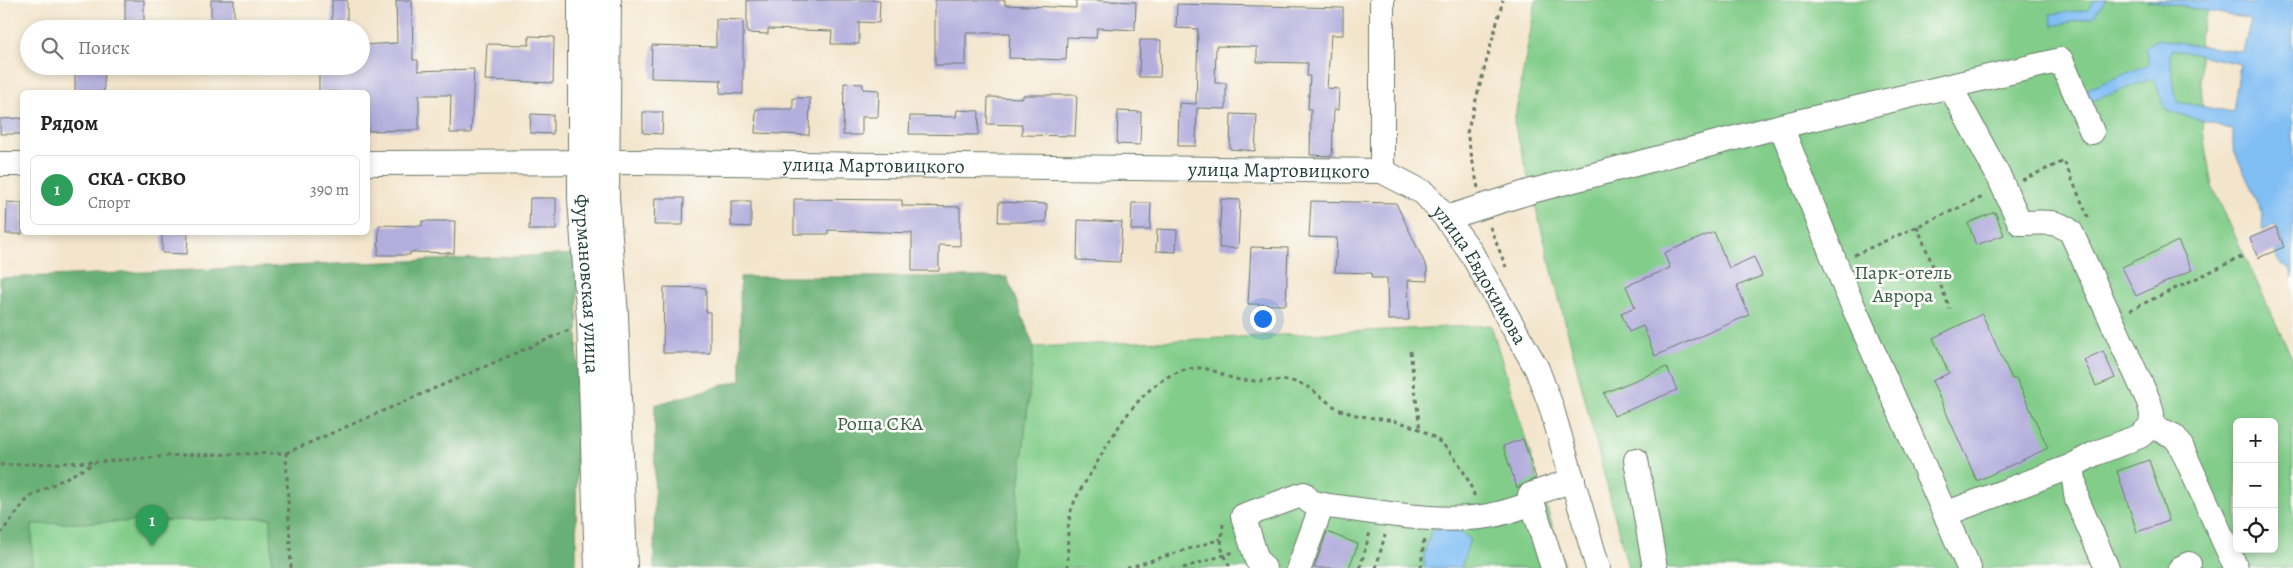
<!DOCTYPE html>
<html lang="ru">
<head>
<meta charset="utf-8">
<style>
	body { margin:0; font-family:Alegreya,serif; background:#f6f6f6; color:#222 }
	.controls { position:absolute; right:15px; bottom:15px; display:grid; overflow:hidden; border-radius:8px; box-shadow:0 2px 8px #0003 }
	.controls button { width:45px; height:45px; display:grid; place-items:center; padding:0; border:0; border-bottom:1px solid #e0e0e0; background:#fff; color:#222; font:25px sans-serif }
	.you { position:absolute; left:1262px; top:318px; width:18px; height:18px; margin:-12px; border:4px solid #fff; border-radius:50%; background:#1a73e8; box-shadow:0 0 0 8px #1a73e833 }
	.badge { display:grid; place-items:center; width:32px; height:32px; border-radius:50%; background:#b45309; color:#fff; font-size:16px; font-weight:700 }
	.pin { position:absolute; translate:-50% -41px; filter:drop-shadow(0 1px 2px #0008) }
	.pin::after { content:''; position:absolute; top:26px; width:18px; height:15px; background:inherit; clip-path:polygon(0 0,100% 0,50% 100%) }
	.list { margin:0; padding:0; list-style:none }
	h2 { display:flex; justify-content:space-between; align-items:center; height:65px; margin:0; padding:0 20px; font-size:21px }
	h2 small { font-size:16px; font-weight:400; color:#767676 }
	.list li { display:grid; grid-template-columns:32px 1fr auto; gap:15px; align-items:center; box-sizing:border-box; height:70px; margin:0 10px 10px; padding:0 10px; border:1px solid #e0e0e0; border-radius:8px }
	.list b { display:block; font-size:19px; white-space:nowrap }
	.list p { margin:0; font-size:16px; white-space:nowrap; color:#767676 }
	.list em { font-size:16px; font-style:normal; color:#767676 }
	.icon { flex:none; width:28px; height:28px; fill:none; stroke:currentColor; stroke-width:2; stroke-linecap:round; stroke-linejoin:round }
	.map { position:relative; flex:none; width:2293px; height:568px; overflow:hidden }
	.search { position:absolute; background:#fff; box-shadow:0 2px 8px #0003; left:20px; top:20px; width:350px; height:55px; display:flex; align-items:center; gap:12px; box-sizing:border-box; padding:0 18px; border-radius:28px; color:#767676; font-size:19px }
	.panel { position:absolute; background:#fff; box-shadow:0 2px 8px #0003; left:20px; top:90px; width:350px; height:145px; border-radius:8px }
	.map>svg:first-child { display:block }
</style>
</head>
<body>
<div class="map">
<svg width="2293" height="568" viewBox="0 0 2293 568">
	<rect width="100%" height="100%" fill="#fdfcf7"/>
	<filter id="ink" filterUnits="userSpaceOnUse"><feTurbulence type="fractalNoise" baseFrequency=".02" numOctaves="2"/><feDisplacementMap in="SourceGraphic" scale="10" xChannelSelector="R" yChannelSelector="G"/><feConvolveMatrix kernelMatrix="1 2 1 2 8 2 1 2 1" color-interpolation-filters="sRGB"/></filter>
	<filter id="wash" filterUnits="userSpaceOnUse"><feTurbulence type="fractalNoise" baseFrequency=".0096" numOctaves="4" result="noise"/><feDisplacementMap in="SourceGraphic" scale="20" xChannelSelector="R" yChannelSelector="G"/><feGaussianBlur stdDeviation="1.12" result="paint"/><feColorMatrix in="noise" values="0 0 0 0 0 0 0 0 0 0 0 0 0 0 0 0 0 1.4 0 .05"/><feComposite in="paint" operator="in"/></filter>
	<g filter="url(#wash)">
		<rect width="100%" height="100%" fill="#f3e5cc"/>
		<!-- green -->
		<g fill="#82cd8a" stroke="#50855f" fill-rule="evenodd">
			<path d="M 1536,0 L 2212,0 L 2199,36 L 2204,140 L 2212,186 L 2293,360 L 2293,568 L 1628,568 L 1514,122 ZM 2237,422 L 2274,422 L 2274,549 L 2237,549 Z"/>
			<path d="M 1491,325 L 1565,568 L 1011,568 L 1034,347 Z"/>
			<path d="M 271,518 L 272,568 L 32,568 L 32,524 Z"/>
		</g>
		<!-- forest -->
		<g fill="#69b076" stroke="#447655">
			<path d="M 578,254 L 576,568 L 272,568 L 271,518 L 32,524 L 32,568 L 0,568 L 0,278 Z"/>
			<path d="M 740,277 L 1007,277 L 1034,347 L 1011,568 L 654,568 L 655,405 L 741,380 Z"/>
		</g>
		<!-- water -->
		<g fill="#80bef4" stroke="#507e94" fill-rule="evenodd">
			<path d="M 2095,0 L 2106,0 L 2093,17 L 2053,26 L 2050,14 L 2088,10 Z"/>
			<path d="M 2147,0 L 2219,0 L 2254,4 L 2255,0 L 2293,0 L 2293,278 L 2289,268 L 2281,264 L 2275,252 L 2285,247 L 2276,225 L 2262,229 L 2263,214 L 2233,148 L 2233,130 L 2169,111 L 2163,104 L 2154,78 L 2087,103 L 2083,91 L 2149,64 L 2145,47 L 2157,39 L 2243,52 L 2251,19 ZM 2172,49 L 2240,64 L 2233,112 L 2177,102 L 2169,55 Z"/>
			<path d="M 1441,527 L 1456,529 L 1470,539 L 1461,568 L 1424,568 L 1424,555 L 1431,531 Z"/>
		</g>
		<g id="blocks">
			<!-- building -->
			<g fill="#b4aedd">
				<rect x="125" y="0" width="19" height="24"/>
				<rect x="211" y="0" width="23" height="28"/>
				<rect x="332" y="0" width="15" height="29"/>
				<path d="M 396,0 L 412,0 L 413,60 L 418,60 L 418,71 L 474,69 L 471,133 L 450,133 L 451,95 L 419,95 L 419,130 L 368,131 L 368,92 L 319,92 L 319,66 L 361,66 L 361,45 L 397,43 Z"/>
				<path d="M 747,0 L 880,0 L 879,23 L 859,22 L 859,44 L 831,44 L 832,31 L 768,29 L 768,34 L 747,33 Z"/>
				<path d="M 935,0 L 1005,0 L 1005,5 L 1076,8 L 1076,0 L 1136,2 L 1135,30 L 1097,28 L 1096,38 L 1067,37 L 1066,60 L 1009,58 L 1010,33 L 966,33 L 966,65 L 935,65 Z"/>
				<path d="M 1177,4 L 1343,8 L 1343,35 L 1331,35 L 1327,88 L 1339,89 L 1338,110 L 1334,110 L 1332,156 L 1310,155 L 1311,109 L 1308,109 L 1310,76 L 1307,76 L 1308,63 L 1257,62 L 1257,47 L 1216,46 L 1215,83 L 1226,83 L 1226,109 L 1197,108 L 1196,146 L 1178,146 L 1179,103 L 1196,104 L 1198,29 L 1176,28 Z"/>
				<path d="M 716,19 L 743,20 L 743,94 L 720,93 L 721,80 L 651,78 L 652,45 L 716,47 Z"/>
				<path d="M 529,36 L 554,37 L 553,83 L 485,80 L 487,44 L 529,45 Z"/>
				<path d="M 1140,40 L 1161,40 L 1160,77 L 1139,77 Z"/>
				<rect x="75" y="66" width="29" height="26"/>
				<path d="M 844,83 L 863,84 L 863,89 L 879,90 L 878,117 L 862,117 L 862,135 L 843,135 Z"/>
				<path d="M 1023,95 L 1077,95 L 1075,136 L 1022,135 L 1022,125 L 987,124 L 988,97 L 1023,98 Z"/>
				<path d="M 793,98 L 810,98 L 809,135 L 755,133 L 756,109 L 793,109 Z"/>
				<path d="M 957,110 L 979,111 L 978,135 L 909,134 L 910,116 L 956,117 Z"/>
				<path d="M 1118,111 L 1141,112 L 1140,145 L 1117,144 Z"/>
				<path d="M 643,112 L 663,112 L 662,134 L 643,133 Z"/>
				<path d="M 531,114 L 553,115 L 553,134 L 530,133 Z"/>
				<path d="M 1231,114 L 1257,115 L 1255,151 L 1230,149 Z"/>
				<path d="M 22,118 L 22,134 L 0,134 L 0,119 Z"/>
				<path d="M 530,198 L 556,198 L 556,230 L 529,230 Z"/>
				<path d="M 655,198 L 684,198 L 683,225 L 654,225 Z"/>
				<path d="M 794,199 L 902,200 L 902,206 L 960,207 L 960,246 L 939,245 L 939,271 L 912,271 L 912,233 L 828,230 L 828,234 L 794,234 Z"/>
				<path d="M 1221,199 L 1240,200 L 1238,248 L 1219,248 Z"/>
				<path d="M 731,201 L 751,201 L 751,227 L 731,226 Z"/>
				<path d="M 1311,201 L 1396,203 L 1427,268 L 1427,281 L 1408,280 L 1409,320 L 1388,320 L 1387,278 L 1371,278 L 1372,273 L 1335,272 L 1337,238 L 1309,237 Z"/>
				<path d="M 7,202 L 22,203 L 22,234 L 6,234 Z"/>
				<path d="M 999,202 L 1047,204 L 1046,222 L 998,222 Z"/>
				<path d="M 1132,203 L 1151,203 L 1150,230 L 1131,230 Z"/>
				<path d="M 1995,212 L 2004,235 L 1976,245 L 1968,223 Z"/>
				<path d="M 1078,220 L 1122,222 L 1120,262 L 1077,260 Z"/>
				<path d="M 422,221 L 455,221 L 454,253 L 410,252 L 410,255 L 378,255 L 379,225 L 422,226 Z"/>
				<path d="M 2276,227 L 2284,247 L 2258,258 L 2250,238 Z"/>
				<path d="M 1157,229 L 1177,230 L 1176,252 L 1156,251 Z"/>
				<path d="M 1714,232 L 1729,268 L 1754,257 L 1762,276 L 1737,286 L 1749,315 L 1655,356 L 1643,326 L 1629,332 L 1621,313 L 1635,307 L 1626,286 L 1670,268 L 1664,253 Z"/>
				<path d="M 162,233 L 188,233 L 187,254 L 162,253 Z"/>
				<path d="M 2178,241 L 2192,270 L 2136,296 L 2122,267 Z"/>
				<path d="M 1251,247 L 1288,248 L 1286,305 L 1248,304 Z"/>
				<path d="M 664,287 L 706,288 L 706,312 L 710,312 L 710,353 L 663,353 Z"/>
				<path d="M 1982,314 L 2012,379 L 2016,378 L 2048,448 L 1977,481 L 1932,381 L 1949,373 L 1933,338 Z"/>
				<path d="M 2103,351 L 2115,378 L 2096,386 L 2084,360 Z"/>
				<path d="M 1667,367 L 1677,390 L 1614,416 L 1604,393 Z"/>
				<path d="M 1523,439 L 1536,478 L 1517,488 L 1503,446 Z"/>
				<path d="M 2149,460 L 2169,521 L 2137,532 L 2117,471 Z"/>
				<path d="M 1327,532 L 1358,544 L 1349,568 L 1314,568 Z"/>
			</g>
		</g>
	</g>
	<g filter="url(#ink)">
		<use href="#blocks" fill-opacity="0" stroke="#697869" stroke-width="1"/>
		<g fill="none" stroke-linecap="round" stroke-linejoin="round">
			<!-- minor casing -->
			<g stroke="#697869" stroke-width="26">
				<g id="minor">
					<path d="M 1382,0 L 1382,171"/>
					<path d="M 1781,126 L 1846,290 L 1969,568"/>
					<path id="s1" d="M 368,163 L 636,162 L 1382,171 L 1424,193 L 1446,218 L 1469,249 L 1537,369 L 1551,406 L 1598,568"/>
					<path d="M 0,164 L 22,164"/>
					<path d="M 1446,218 L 1532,191 L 1781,126 L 2061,60 L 2092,132"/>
					<path d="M 2151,426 L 2174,436 L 2180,444 L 2236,568"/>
					<path d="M 1636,460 L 1655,568"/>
					<path d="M 2072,466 L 2077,500 L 2107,568"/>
					<path d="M 1945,514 L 2072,466 L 2094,454 L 2140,436 L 2151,426 L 2152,414 L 2149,402 L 2071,232 C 2056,219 2039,223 2020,223 L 2000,179 L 1951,88"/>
					<path d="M 1264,568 L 1257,560 L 1243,516 L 1304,494 L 1310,502 L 1328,506 C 1380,512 1436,524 1489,516 C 1504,513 1519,508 1533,503"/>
					<path d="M 1299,568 L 1322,505"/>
					<path d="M 1553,568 L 1530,495 L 1573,480"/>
					<path d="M 2181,568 L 2189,564"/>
				</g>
			</g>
			<!-- major casing -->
			<g stroke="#697869" stroke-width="30">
				<g id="major">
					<path id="s2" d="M 582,0 L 582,199 L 591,320 L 599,568"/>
					<path d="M 607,0 L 605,198 L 614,315 L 623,568"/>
				</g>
			</g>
			<!-- path -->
			<g stroke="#697869" stroke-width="3" stroke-dasharray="4 4" stroke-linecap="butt">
				<path d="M 2022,180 L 2064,161 L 2089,219"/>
				<path d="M 1478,188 L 1467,133 L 1503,0"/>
				<path d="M 1917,226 L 1950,309"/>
				<path d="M 1490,227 L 1506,267"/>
				<path d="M 1854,255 L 1985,196"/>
				<path d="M 2130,310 L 2243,256"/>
				<path d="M 1410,351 L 1420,429"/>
				<path d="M 286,453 L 569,330"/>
				<path d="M 0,465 L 94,462"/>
				<path d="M 1223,524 L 1221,547 L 1230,568"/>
				<path d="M 0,534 L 29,497 L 97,462 L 181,455 L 286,453 L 291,568"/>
				<path d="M 1068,568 C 1068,548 1066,527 1072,508 C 1077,494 1086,481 1094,468 C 1115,430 1151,366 1202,368 C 1215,369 1228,379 1242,380 C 1261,383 1283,377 1302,384 C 1318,391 1329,407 1346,412 C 1363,418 1381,418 1398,422 C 1440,432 1460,457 1475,497"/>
				<path d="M 1127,568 L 1221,539"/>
				<path d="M 1183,568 L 1234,552"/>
				<path d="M 1360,568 L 1370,532"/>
				<path d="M 1376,568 L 1385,535"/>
				<path d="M 1421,568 L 1424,539"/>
			</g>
			<!-- minor -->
			<use href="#minor" stroke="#fff" stroke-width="24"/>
			<!-- major -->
			<use href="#major" stroke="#fff" stroke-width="28"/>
		</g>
	</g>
	<g text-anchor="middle" stroke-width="5" stroke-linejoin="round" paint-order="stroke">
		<!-- street labels -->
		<g font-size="20" fill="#1f3d34" stroke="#fdfcf7">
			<text dy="7" stroke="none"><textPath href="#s1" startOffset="506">улица Мартовицкого</textPath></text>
			<text dy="7" stroke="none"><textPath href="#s1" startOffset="911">улица Мартовицкого</textPath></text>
			<text dy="7" stroke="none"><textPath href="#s1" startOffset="1161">улица Евдокимова</textPath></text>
			<text dy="7" stroke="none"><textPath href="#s2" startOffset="284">Фурмановская улица</textPath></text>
		</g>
		<!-- park labels -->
		<g font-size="20" fill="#38614a" stroke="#fdfcf7">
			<text x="1903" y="279">Парк-отель<tspan x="1903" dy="23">Аврора</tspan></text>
			<text x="880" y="430">Роща СКА</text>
		</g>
	</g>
</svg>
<div class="controls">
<button>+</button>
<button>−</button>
<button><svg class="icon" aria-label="locate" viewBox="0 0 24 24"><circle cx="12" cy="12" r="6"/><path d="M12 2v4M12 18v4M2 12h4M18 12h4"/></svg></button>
</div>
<div class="you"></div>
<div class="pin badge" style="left:152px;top:546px;background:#2e9e5b">1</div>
<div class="search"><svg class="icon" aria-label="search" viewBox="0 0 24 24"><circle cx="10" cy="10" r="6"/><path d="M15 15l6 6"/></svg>Поиск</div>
<section class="panel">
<h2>Рядом<small></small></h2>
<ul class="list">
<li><span class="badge" style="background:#2e9e5b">1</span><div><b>СКА - СКВО</b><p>Спорт</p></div><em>390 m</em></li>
</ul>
</section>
</div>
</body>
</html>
